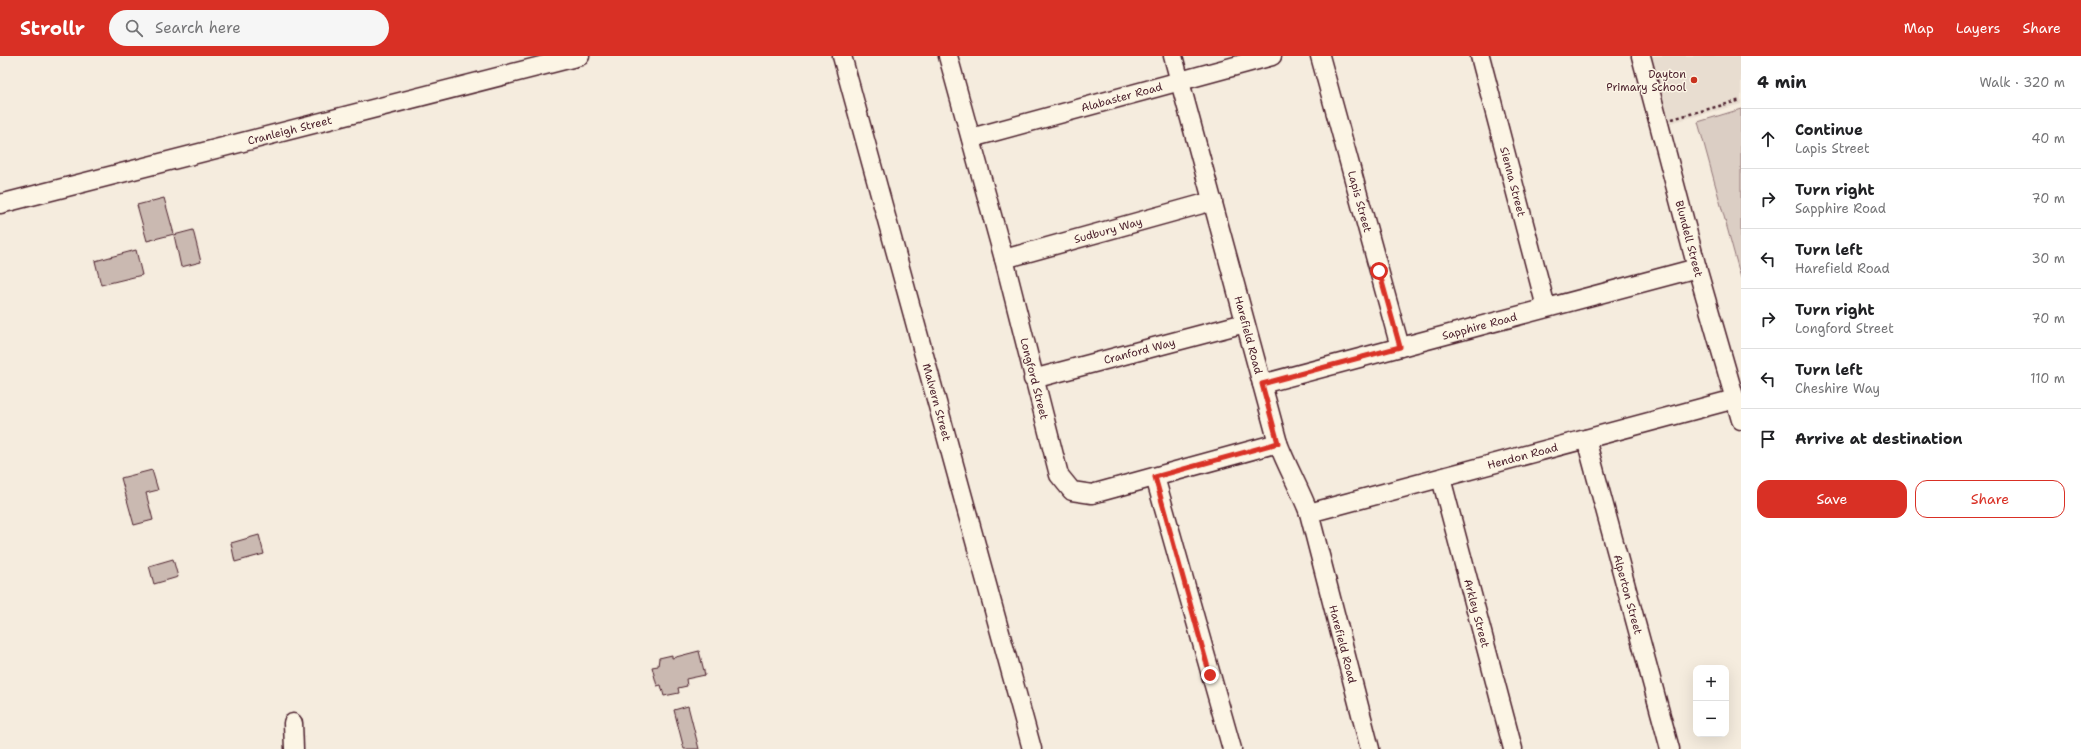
<!DOCTYPE html>
<html lang="en">
<head>
<meta charset="utf-8">
<style>
	body { margin:0; font-family:"Shantell Sans",sans-serif; background:#f6f6f6; color:#202124 }
	.controls { position:absolute; right:12px; bottom:12px; display:grid; overflow:hidden; border-radius:8px; box-shadow:0 4px 16px #0002 }
	.controls button { width:36px; height:36px; display:grid; place-items:center; padding:0; border:0; border-bottom:1px solid #e0e0e0; background:#fff; color:#202124; font:20px sans-serif }
	.stop { position:absolute; width:12px; height:12px; margin:-9px; border:3px solid #d93025; border-radius:50%; background:#fff }
	.stop.end { background:#d93025; border-color:#fff; box-shadow:0 1px 4px #0008 }
	.list { margin:0; padding:0; list-style:none }
	h2 { display:flex; justify-content:space-between; align-items:center; height:52px; margin:0; padding:0 16px; font-size:17px }
	h2 small { font-size:13px; font-weight:400; color:#757577 }
	.list li { display:grid; grid-template-columns:26px 1fr auto; gap:12px; align-items:center; box-sizing:border-box; height:60px; padding:0 16px; border-top:1px solid #e0e0e0 }
	.list b { display:block; font-size:15px; white-space:nowrap }
	.list p { margin:0; font-size:13px; white-space:nowrap; color:#757577 }
	.list em { font-size:13px; font-style:normal; color:#757577 }
	.actions { display:flex; gap:8px; padding:12px 16px }
	.actions a { flex:1; padding:9px 0; border:1px solid #d93025; border-radius:12px; text-align:center; font-size:14px; color:#d93025 }
	.actions .main { background:#d93025; color:#fff }
	.icon { flex:none; width:22px; height:22px; fill:none; stroke:currentColor; stroke-width:2; stroke-linecap:round; stroke-linejoin:round }
	.map { position:relative; flex:none; width:1741px; height:693px; overflow:hidden }
	header { display:flex; align-items:center; gap:24px; box-sizing:border-box; height:56px; padding:0 20px; background:#d93025; color:#fff }
	header strong { font-size:19px }
	nav { display:flex; gap:22px; margin-inline-start:auto; font-size:14px }
	.search { width:280px; height:36px; background:#f6f6f6; display:flex; align-items:center; gap:10px; box-sizing:border-box; padding:0 14px; border-radius:22px; color:#757577; font-size:15px }
	main { display:flex }
	aside { flex:1; background:#fff }
	.map>svg:first-child { display:block }
</style>
</head>
<body>
<header>
<strong>Strollr</strong>
<div class="search"><svg class="icon" aria-label="search" viewBox="0 0 24 24"><circle cx="10" cy="10" r="6"/><path d="M15 15l6 6"/></svg>Search here</div>
<nav><a>Map</a><a>Layers</a><a>Share</a></nav>
</header>
<main>
<div class="map">
<svg width="1741" height="693" viewBox="0 0 1741 693">
	<rect width="100%" height="100%" fill="#f5ecde"/>
	<filter id="ink" filterUnits="userSpaceOnUse"><feTurbulence type="fractalNoise" baseFrequency=".025" numOctaves="2"/><feDisplacementMap in="SourceGraphic" scale="8" xChannelSelector="R" yChannelSelector="G"/><feConvolveMatrix kernelMatrix="1 2 1 2 8 2 1 2 1" color-interpolation-filters="sRGB"/></filter>
	<g filter="url(#ink)">
		<!-- built -->
		<path fill="#e8ddd0" d="M 1640,0 L 1741,0 L 1741,48 L 1659,70 Z"/>
		<!-- green -->
		<path fill="#dbcec4" stroke="#927678" d="M 1741,53 L 1741,222 L 1698,66 Z"/>
		<!-- building -->
		<g fill="#cab9b1" stroke="#4a1f2b">
			<path d="M 164,142 L 174,178 L 147,185 L 137,149 Z"/>
			<path d="M 193,174 L 201,206 L 181,211 L 174,179 Z"/>
			<path d="M 136,194 L 142,219 L 101,229 L 95,205 Z"/>
			<path d="M 152,414 L 158,434 L 146,437 L 153,464 L 134,469 L 121,422 Z"/>
			<path d="M 259,479 L 264,498 L 235,506 L 231,487 Z"/>
			<path d="M 173,503 L 178,521 L 154,528 L 149,510 Z"/>
			<path d="M 699,595 L 705,619 L 686,623 L 687,630 L 678,632 L 679,637 L 664,640 L 661,629 L 657,630 L 652,611 L 658,610 L 659,602 L 672,599 L 672,602 Z"/>
			<path d="M 688,650 L 699,693 L 684,693 L 674,654 Z"/>
		</g>
		<g fill="none" stroke-linecap="round" stroke-linejoin="round">
			<!-- minor casing -->
			<g stroke="#4a1f2b" stroke-width="21">
				<g id="minor">
					<path id="s1" d="M 842,0 L 1032,693"/>
					<path id="s2" d="M 948,0 L 1004,203 L 1059,419 L 1072,435 L 1092,438 L 1278,387"/>
					<path id="s3" d="M 1173,0 L 1278,387 C 1287,411 1300,433 1309,457 L 1370,693"/>
					<path id="s4" d="M 1320,0 L 1400,291"/>
					<path id="s5" d="M 1480,0 L 1546,251"/>
					<path id="s6" d="M 1641,0 L 1697,212 L 1741,364"/>
					<path id="s7" d="M 971,82 L 1272,0"/>
					<path id="s8" d="M 0,148 L 580,0"/>
					<path id="s9" d="M 1004,203 L 1213,145"/>
					<path id="s10" d="M 1033,323 L 1245,267"/>
					<path id="s11" d="M 1262,328 L 1697,212"/>
					<path id="s12" d="M 1586,383 L 1670,693"/>
					<path d="M 1155,421 L 1232,693"/>
					<path id="s13" d="M 1441,422 L 1513,693"/>
					<path id="s14" d="M 1309,457 L 1735,343"/>
					<path d="M 293,667 L 294,693"/>
				</g>
			</g>
			<!-- path -->
			<path stroke="#4a1f2b" stroke-width="2.5" stroke-dasharray="3 3" stroke-linecap="butt" d="M 1672,63 L 1741,44"/>
			<!-- minor -->
			<use href="#minor" stroke="#fcf5e5" stroke-width="18"/>
		</g>
	</g>
	<g fill="none" stroke-linecap="round" stroke-linejoin="round" filter="url(#ink)">
		<!-- route -->
		<path stroke="#d93025" stroke-width="5" d="M 1210,619 L 1155,421 L 1278,387 L 1262,328 L 1400,291 L 1379,215"/>
	</g>
	<!-- markers -->
	<circle fill="#c8321e" stroke="#fcf5e5" stroke-width="1.5" cx="1694" cy="24" r="4"/>
	<g text-anchor="middle" stroke-width="3" stroke-linejoin="round" paint-order="stroke">
		<!-- poi labels -->
		<g font-size="11" fill="#4a1f2b" stroke="#fcf5e5" text-anchor="end">
			<text x="1686" y="22">Dayton<tspan x="1686" dy="13">Primary School</tspan></text>
		</g>
		<!-- street labels -->
		<g font-size="11" fill="#4a1f2b" stroke="#fcf5e5">
			<text dy="4" stroke="none"><textPath href="#s7" startOffset="156">Alabaster Road</textPath></text>
			<text dy="4" stroke="none"><textPath href="#s8" startOffset="299">Cranleigh Street</textPath></text>
			<text dy="4" stroke="none"><textPath href="#s5" startOffset="130">Sienna Street</textPath></text>
			<text dy="4" stroke="none"><textPath href="#s4" startOffset="151">Lapis Street</textPath></text>
			<text dy="4" stroke="none"><textPath href="#s9" startOffset="108">Sudbury Way</textPath></text>
			<text dy="4" stroke="none"><textPath href="#s6" startOffset="189">Blundell Street</textPath></text>
			<text dy="4" stroke="none"><textPath href="#s11" startOffset="225">Sapphire Road</textPath></text>
			<text dy="4" stroke="none"><textPath href="#s3" startOffset="289">Harefield Road</textPath></text>
			<text dy="4" stroke="none"><textPath href="#s10" startOffset="110">Cranford Way</textPath></text>
			<text dy="4" stroke="none"><textPath href="#s2" startOffset="334">Longford Street</textPath></text>
			<text dy="4" stroke="none"><textPath href="#s1" startOffset="359">Malvern Street</textPath></text>
			<text dy="4" stroke="none"><textPath href="#s14" startOffset="221">Hendon Road</textPath></text>
			<text dy="4" stroke="none"><textPath href="#s12" startOffset="161">Alperton Street</textPath></text>
			<text dy="4" stroke="none"><textPath href="#s13" startOffset="140">Arkley Street</textPath></text>
			<text dy="4" stroke="none"><textPath href="#s3" startOffset="613">Harefield Road</textPath></text>
		</g>
	</g>
</svg>
<div class="controls">
<button>+</button>
<button>−</button>
</div>
<div class="stop" style="left:1379px;top:215px"></div>
<div class="stop end" style="left:1210px;top:619px"></div>
</div>
<aside>
<h2>4 min<small>Walk · 320 m</small></h2>
<ul class="list">
<li><svg class="icon" aria-label="ahead" viewBox="0 0 24 24"><path d="M12 20V5M6 11l6-6 6 6"/></svg><div><b>Continue</b><p>Lapis Street</p></div><em>40 m</em></li>
<li><svg class="icon" aria-label="right" viewBox="0 0 24 24"><path d="M7 20v-9h11M14 6l5 5-5 5"/></svg><div><b>Turn right</b><p>Sapphire Road</p></div><em>70 m</em></li>
<li><svg class="icon" aria-label="left" viewBox="0 0 24 24"><path d="M17 20v-9H6M10 6l-5 5 5 5"/></svg><div><b>Turn left</b><p>Harefield Road</p></div><em>30 m</em></li>
<li><svg class="icon" aria-label="right" viewBox="0 0 24 24"><path d="M7 20v-9h11M14 6l5 5-5 5"/></svg><div><b>Turn right</b><p>Longford Street</p></div><em>70 m</em></li>
<li><svg class="icon" aria-label="left" viewBox="0 0 24 24"><path d="M17 20v-9H6M10 6l-5 5 5 5"/></svg><div><b>Turn left</b><p>Cheshire Way</p></div><em>110 m</em></li>
<li><svg class="icon" aria-label="arrive" viewBox="0 0 24 24"><path d="M6 21V4h12l-3 4 3 4H6"/></svg><div><b>Arrive at destination</b></div></li>
</ul>
<div class="actions"><a class="main">Save</a><a>Share</a></div>
</aside>
</main>
</body>
</html>
